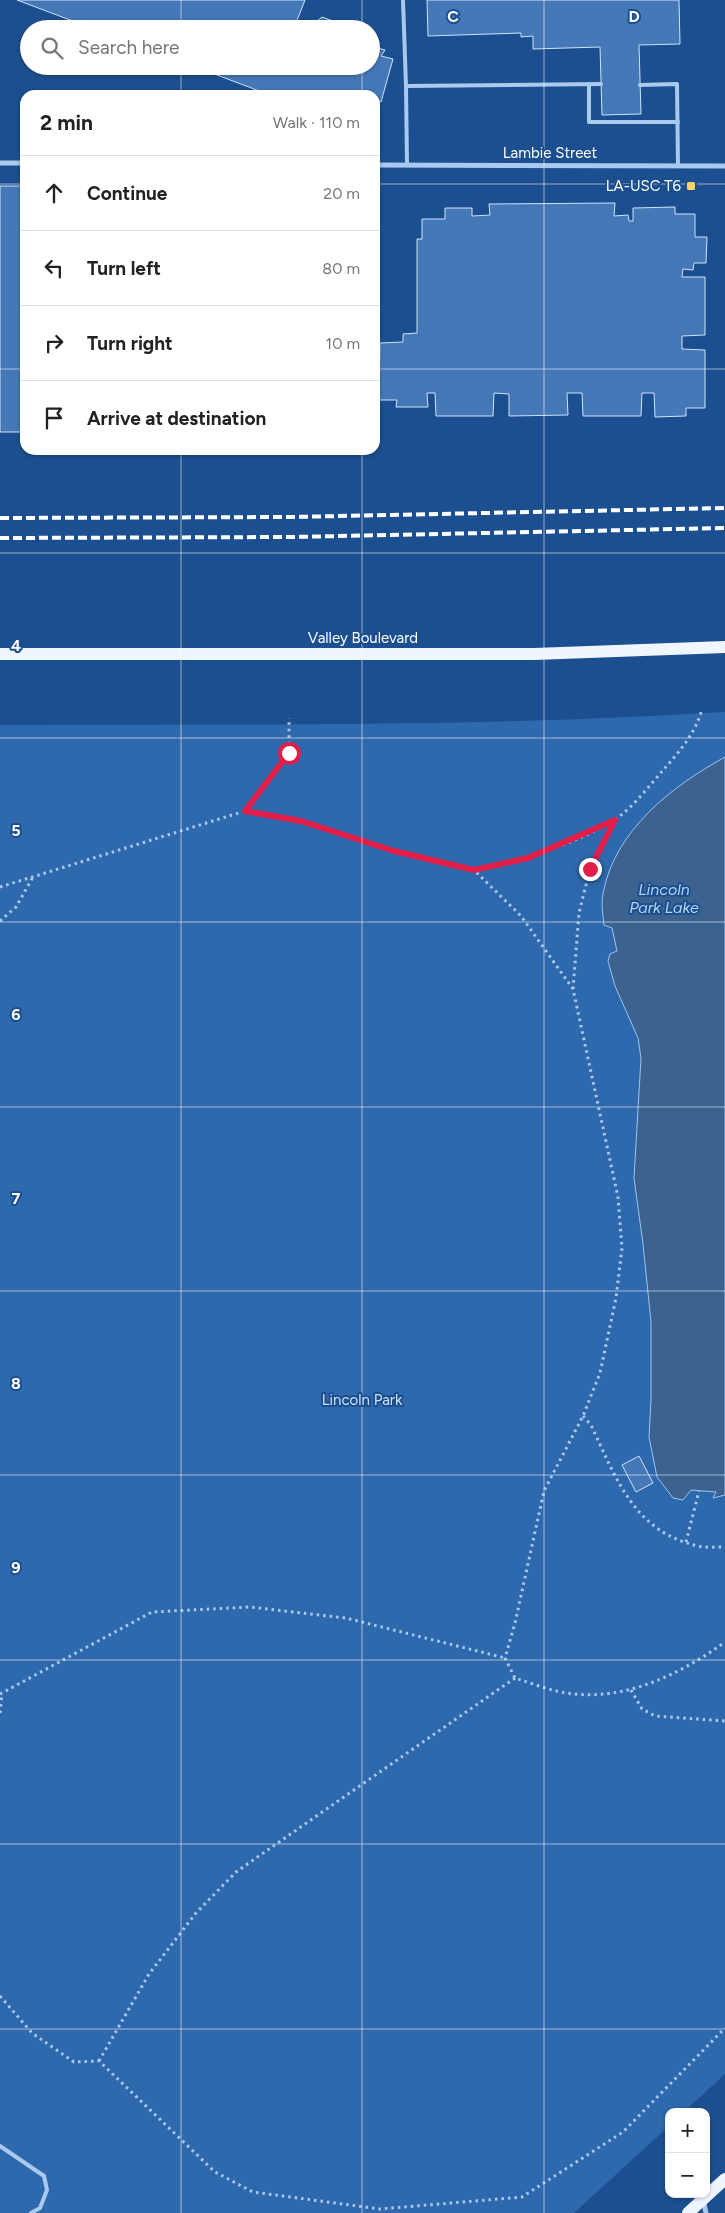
<!DOCTYPE html>
<html lang="en">
<head>
<meta charset="utf-8">
<style>
	body { margin:0; font-family:Figtree,sans-serif; background:#f2f2f2; color:#222 }
	.controls { position:absolute; right:15px; bottom:15px; display:grid; overflow:hidden; border-radius:10px; box-shadow:0 1px 4px #0004 }
	.controls button { width:45px; height:45px; display:grid; place-items:center; padding:0; border:0; border-bottom:1px solid #e0e0e0; background:#fff; color:#222; font:25px sans-serif }
	.stop { position:absolute; width:15px; height:15px; margin:-11px; border:4px solid #e11d48; border-radius:50%; background:#fff }
	.stop.end { background:#e11d48; border-color:#fff; box-shadow:0 1px 5px #0008 }
	.list { margin:0; padding:0; list-style:none }
	h2 { display:flex; justify-content:space-between; align-items:center; height:65px; margin:0; padding:0 20px; font-size:21px }
	h2 small { font-size:16px; font-weight:400; color:#767676 }
	.list li { display:grid; grid-template-columns:32px 1fr auto; gap:15px; align-items:center; box-sizing:border-box; height:75px; padding:0 20px; border-top:1px solid #e0e0e0 }
	.list b { display:block; font-size:19px; white-space:nowrap }
	.list em { font-size:16px; font-style:normal; color:#767676 }
	.icon { flex:none; width:28px; height:28px; fill:none; stroke:currentColor; stroke-width:2; stroke-linecap:round; stroke-linejoin:round }
	.map { position:relative; flex:none; width:725px; height:2213px; overflow:hidden }
	.search { position:absolute; background:#fff; box-shadow:0 1px 4px #0004; left:20px; top:20px; width:360px; height:55px; display:flex; align-items:center; gap:12px; box-sizing:border-box; padding:0 18px; border-radius:28px; color:#767676; font-size:19px }
	.panel { position:absolute; background:#fff; box-shadow:0 1px 4px #0004; left:20px; top:90px; width:360px; height:365px; border-radius:15px }
	.map>svg:first-child { display:block }
</style>
</head>
<body>
<div class="map">
<svg width="725" height="2213" viewBox="0 0 725 2213">
	<rect width="100%" height="100%" fill="#1b4f8f"/>
	<!-- green -->
	<path fill="#2e69ad" d="M 725,712 L 725,2074 L 684,2112 L 669,2112 L 669,2126 L 574,2213 L 0,2213 L 0,725 C 242,724 484,727 725,712 Z"/>
	<!-- water -->
	<path fill="#3c6290" stroke="#9cc4f0" d="M 725,757 L 725,1495 L 713,1498 L 716,1492 L 691,1490 L 683,1500 L 673,1498 L 657,1477 L 649,1437 L 651,1399 L 651,1322 L 643,1244 L 634,1178 L 641,1058 L 638,1038 L 615,986 L 608,961 L 610,954 L 617,951 L 612,928 L 604,925 C 603,915 601,904 603,894 C 614,831 672,786 725,757 Z"/>
	<!-- building -->
	<g fill="#4478b7" stroke="#cfe3fa">
		<path d="M 17,0 L 305,0 L 296,23 L 309,28 L 322,17 L 355,29 L 94,29 Z"/>
		<path d="M 427,0 L 679,0 L 680,44 L 639,45 L 641,114 L 602,115 L 600,47 L 533,49 L 533,36 L 521,37 L 521,33 L 428,36 Z"/>
		<path d="M 371,46 L 385,50 L 381,56 L 393,59 L 381,102 L 375,99 L 375,95 L 270,95 L 193,66 L 371,66 Z"/>
		<rect x="0" y="186" width="25" height="246"/>
		<path d="M 615,203 L 614,216 L 628,215 L 629,221 L 633,221 L 633,208 L 675,207 L 675,214 L 695,214 L 695,237 L 707,237 L 706,263 L 694,263 L 693,270 L 683,269 L 682,277 L 705,277 L 705,335 L 682,336 L 682,349 L 705,350 L 705,408 L 686,408 L 686,416 L 655,417 L 654,393 L 642,393 L 641,416 L 583,416 L 582,393 L 567,393 L 568,415 L 509,416 L 509,394 L 494,393 L 493,416 L 436,416 L 435,393 L 427,393 L 428,407 L 396,407 L 397,400 L 379,400 L 380,343 L 403,342 L 403,334 L 417,333 L 417,239 L 422,239 L 422,219 L 445,219 L 445,208 L 472,208 L 472,216 L 490,215 L 489,204 Z"/>
		<path d="M 639,1456 L 653,1483 L 636,1492 L 622,1465 Z"/>
	</g>
	<g fill="none" stroke-linecap="round" stroke-linejoin="round">
		<!-- path -->
		<g stroke="#a9c9ee" stroke-width="3" stroke-dasharray="2.5 4" stroke-linecap="butt">
			<path d="M 245,811 L 301,821 L 394,851 L 474,870 L 521,916 L 573,989 L 618,1197 L 622,1248 L 616,1298 L 600,1373 L 583,1416 L 544,1491 L 515,1623 L 505,1658 L 515,1678 C 531,1683 548,1690 566,1693 C 624,1702 679,1675 725,1642"/>
			<path d="M 475,870 C 522,859 572,846 614,820 C 633,808 649,786 664,769 C 680,751 696,732 702,709"/>
			<path d="M 0,887 L 245,811 L 289,753 L 289,718"/>
			<path d="M 0,921 L 16,907 L 33,877"/>
			<path d="M 573,989 L 579,913 L 590,869 L 614,820"/>
			<path d="M 583,1416 L 591,1425 C 616,1478 634,1532 698,1546 C 706,1548 716,1547 725,1547"/>
			<path d="M 686,1542 L 699,1491"/>
			<path d="M 631,1690 L 642,1709 L 655,1716 L 725,1721"/>
			<path d="M 0,1694 L 152,1612 L 250,1607 L 346,1618 L 505,1658"/>
			<path d="M 0,1713 L 2,1694"/>
			<path d="M 0,1996 L 32,2033 L 74,2062 L 99,2061 L 215,2172 L 253,2192 L 380,2209 L 522,2197 L 623,2132 L 725,2028"/>
			<path d="M 99,2061 L 149,1974 L 196,1913 L 236,1872 L 515,1678"/>
		</g>
		<!-- service -->
		<g stroke="#a9c9ee" stroke-width="4">
			<path d="M 403,0 L 406,86"/>
			<path d="M 589,84 L 589,122 L 678,122"/>
			<path d="M 640,85 L 677,84 L 678,166"/>
			<path d="M 407,165 L 406,86 L 601,84"/>
			<path d="M 0,2146 L 44,2176 L 47,2190 L 40,2208 L 31,2213"/>
		</g>
		<!-- minor -->
		<g stroke="#a9c9ee" stroke-width="5">
			<path d="M 0,163 L 25,163"/>
			<path d="M 375,165 L 725,166"/>
			<path d="M 703,2199 L 706,2213"/>
		</g>
		<!-- primary -->
		<g stroke="#f0f6ff" stroke-width="12">
			<path d="M 0,654 L 534,654 L 725,647"/>
			<path d="M 688,2213 L 725,2179"/>
		</g>
		<!-- rail -->
		<g stroke="#fff" stroke-width="4" stroke-dasharray="9 4" stroke-linecap="butt">
			<path d="M 0,518 L 292,517 L 725,508"/>
			<path d="M 0,538 L 292,537 L 725,528"/>
		</g>
	</g>
	<g fill="none" stroke-linecap="round" stroke-linejoin="round">
		<!-- route -->
		<path stroke="#e11d48" stroke-width="6" d="M 289,753 L 245,811 L 301,821 L 394,851 L 474,870 L 528,858 L 615,820 L 590,869"/>
	</g>
	<!-- grid -->
	<path fill="none" stroke="#fff" stroke-width="1" stroke-opacity="0.55" d="M 181,0 L 181,29M 362,0 L 362,29M 544,0 L 544,2213M 181,66 L 181,95M 362,66 L 362,95M 0,184 L 25,184M 375,184 L 725,184M 0,369 L 25,369M 375,369 L 725,369M 181,450 L 181,2213M 362,450 L 362,2213M 0,553 L 725,553M 0,738 L 725,738M 0,922 L 725,922M 0,1107 L 725,1107M 0,1291 L 725,1291M 0,1475 L 725,1475M 0,1660 L 725,1660M 0,1844 L 725,1844M 0,2029 L 725,2029"/>
	<!-- markers -->
	<rect fill="#ffd166" stroke="#1b4f8f" stroke-width="2" x="686" y="181" width="10" height="10" rx="2.5"/>
	<g text-anchor="middle" stroke-width="4" stroke-linejoin="round" paint-order="stroke">
		<!-- street labels -->
		<g font-size="15" fill="#fff" stroke="#1b4f8f">
			<text x="550" y="158">Lambie Street</text>
			<text x="363" y="643">Valley Boulevard</text>
		</g>
		<!-- poi labels -->
		<g font-size="15" fill="#fff" stroke="#1b4f8f" text-anchor="end">
			<text x="681" y="191">LA-USC T6</text>
		</g>
		<!-- park labels -->
		<g font-size="15" fill="#cfe3fa" stroke="#1b4f8f">
			<text x="362" y="1405">Lincoln Park</text>
		</g>
		<!-- water labels -->
		<g font-size="16" font-style="italic" fill="#b5d3f5" stroke="#1b4f8f">
			<text x="664" y="895">Lincoln<tspan x="664" dy="18">Park Lake</tspan></text>
		</g>
	</g>
	<g font-size="16" text-anchor="middle" font-weight="bold" fill="#fff" stroke="#1b4f8f" stroke-width="4" stroke-linejoin="round" paint-order="stroke">
		<text x="453" y="22">C</text>
		<text x="634" y="22">D</text>
		<text x="16" y="651">4</text>
		<text x="16" y="836">5</text>
		<text x="16" y="1020">6</text>
		<text x="16" y="1204">7</text>
		<text x="16" y="1389">8</text>
		<text x="16" y="1573">9</text>
	</g>
</svg>
<div class="controls">
<button>+</button>
<button>−</button>
</div>
<div class="stop" style="left:289px;top:753px"></div>
<div class="stop end" style="left:590px;top:869px"></div>
<div class="search"><svg class="icon" aria-label="search" viewBox="0 0 24 24"><circle cx="10" cy="10" r="6"/><path d="M15 15l6 6"/></svg>Search here</div>
<section class="panel">
<h2>2 min<small>Walk · 110 m</small></h2>
<ul class="list">
<li><svg class="icon" aria-label="ahead" viewBox="0 0 24 24"><path d="M12 20V5M6 11l6-6 6 6"/></svg><div><b>Continue</b></div><em>20 m</em></li>
<li><svg class="icon" aria-label="left" viewBox="0 0 24 24"><path d="M17 20v-9H6M10 6l-5 5 5 5"/></svg><div><b>Turn left</b></div><em>80 m</em></li>
<li><svg class="icon" aria-label="right" viewBox="0 0 24 24"><path d="M7 20v-9h11M14 6l5 5-5 5"/></svg><div><b>Turn right</b></div><em>10 m</em></li>
<li><svg class="icon" aria-label="arrive" viewBox="0 0 24 24"><path d="M6 21V4h12l-3 4 3 4H6"/></svg><div><b>Arrive at destination</b></div></li>
</ul>
</section>
</div>
</body>
</html>
